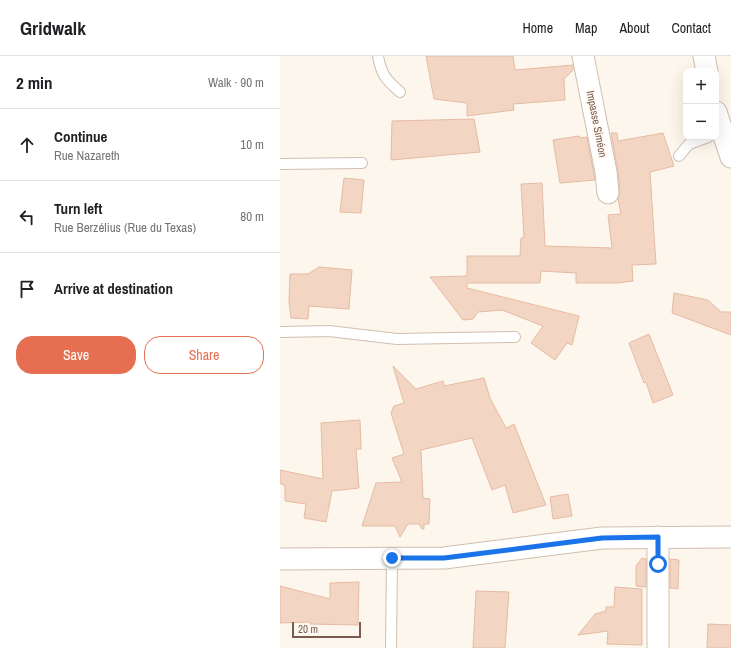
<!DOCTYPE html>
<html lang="en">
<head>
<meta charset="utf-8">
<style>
	body { margin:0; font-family:"Archivo Narrow",sans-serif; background:#f2f2f2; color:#202124 }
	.controls { position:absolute; right:12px; top:12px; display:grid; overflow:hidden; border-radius:8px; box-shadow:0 4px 16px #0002 }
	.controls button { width:36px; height:36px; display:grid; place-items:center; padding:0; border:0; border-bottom:1px solid #e0e0e0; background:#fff; color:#202124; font:20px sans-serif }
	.scale { position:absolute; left:12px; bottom:10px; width:69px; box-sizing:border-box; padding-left:4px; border:2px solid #7a5c4d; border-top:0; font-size:11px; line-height:14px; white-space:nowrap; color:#7a5c4d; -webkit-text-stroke:3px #fffaf3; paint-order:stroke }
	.stop { position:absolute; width:12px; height:12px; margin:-9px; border:3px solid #1a73e8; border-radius:50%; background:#fff }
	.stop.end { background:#1a73e8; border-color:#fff; box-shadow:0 1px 4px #0008 }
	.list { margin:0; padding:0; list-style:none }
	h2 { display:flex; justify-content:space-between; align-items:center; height:52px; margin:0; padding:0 16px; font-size:17px }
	h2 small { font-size:13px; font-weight:400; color:#757577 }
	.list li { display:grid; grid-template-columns:26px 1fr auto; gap:12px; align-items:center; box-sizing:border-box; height:72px; padding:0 16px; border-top:1px solid #e0e0e0 }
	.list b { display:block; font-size:15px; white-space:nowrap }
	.list p { margin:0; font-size:13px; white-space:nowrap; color:#757577 }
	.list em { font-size:13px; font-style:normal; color:#757577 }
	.actions { display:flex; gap:8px; padding:12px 16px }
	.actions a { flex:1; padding:9px 0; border:1px solid #e76f51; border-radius:16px; text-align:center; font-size:14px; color:#e76f51 }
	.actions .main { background:#e76f51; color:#fff }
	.icon { flex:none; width:22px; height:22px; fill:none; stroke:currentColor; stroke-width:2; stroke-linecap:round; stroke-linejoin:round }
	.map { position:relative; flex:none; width:451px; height:592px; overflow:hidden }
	header { display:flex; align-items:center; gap:24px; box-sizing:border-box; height:56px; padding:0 20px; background:#fff; border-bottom:1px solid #e0e0e0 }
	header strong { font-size:19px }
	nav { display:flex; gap:22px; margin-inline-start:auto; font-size:14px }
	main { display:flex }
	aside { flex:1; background:#fff }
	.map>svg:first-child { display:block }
</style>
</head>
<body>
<header>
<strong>Gridwalk</strong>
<nav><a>Home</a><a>Map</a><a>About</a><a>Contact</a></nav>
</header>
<main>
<aside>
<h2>2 min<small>Walk · 90 m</small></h2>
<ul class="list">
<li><svg class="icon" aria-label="ahead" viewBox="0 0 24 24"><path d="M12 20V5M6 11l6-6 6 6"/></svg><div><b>Continue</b><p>Rue Nazareth</p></div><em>10 m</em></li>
<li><svg class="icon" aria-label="left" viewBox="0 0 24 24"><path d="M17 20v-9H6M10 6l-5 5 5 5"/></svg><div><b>Turn left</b><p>Rue Berzélius (Rue du Texas)</p></div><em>80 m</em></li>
<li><svg class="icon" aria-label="arrive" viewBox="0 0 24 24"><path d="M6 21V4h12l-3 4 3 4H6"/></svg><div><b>Arrive at destination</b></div></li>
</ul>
<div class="actions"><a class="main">Save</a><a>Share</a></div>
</aside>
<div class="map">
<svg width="451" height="592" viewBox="0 0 451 592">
	<rect width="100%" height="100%" fill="#fdf6ec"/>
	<!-- building -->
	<g fill="#f3d5c3" stroke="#e6bba3">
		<path d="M 146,0 L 233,0 L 235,14 L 293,9 L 293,14 L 284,23 L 285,44 L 233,48 L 234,54 L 187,60 L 187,47 L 154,43 Z"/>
		<path d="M 194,63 L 200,96 L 111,104 L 112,65 Z"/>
		<path d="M 331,77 L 337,77 L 338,85 L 383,77 L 394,110 L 370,116 L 376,208 L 352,209 L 353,225 L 337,227 L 296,227 L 296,217 L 261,215 L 260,227 L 187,227 L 187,232 L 299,260 L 292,289 L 287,287 L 275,304 L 251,287 L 263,270 L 222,254 L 198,256 L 193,263 L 183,264 L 150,221 L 187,220 L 187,200 L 240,200 L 241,182 L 244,182 L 241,128 L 262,127 L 265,190 L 332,192 L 328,159 L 341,158 L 338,143 L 340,136 L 338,115 Z"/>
		<path d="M 299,80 L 300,82 L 307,81 L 315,124 L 280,127 L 273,84 Z"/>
		<path d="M 64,122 L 84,124 L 81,157 L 60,156 Z"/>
		<path d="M 39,211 L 72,214 L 69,253 L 29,250 L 28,263 L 11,262 L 9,245 L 10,218 L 28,218 Z"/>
		<path d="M 394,237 L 428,244 L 441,256 L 451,256 L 451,279 L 392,257 Z"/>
		<path d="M 369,278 L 393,339 L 373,347 L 366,326 L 364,327 L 349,287 Z"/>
		<path d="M 113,310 L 136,333 L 163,325 L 164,330 L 204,322 L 210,342 L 226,372 L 234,368 L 266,449 L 233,457 L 225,429 L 212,434 L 192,382 L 141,394 L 143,442 L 150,443 L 149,468 L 144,468 L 144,473 L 142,473 L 139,468 L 128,468 L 120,481 L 115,470 L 82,470 L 96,427 L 122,426 L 112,402 L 124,398 L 111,357 L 114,350 L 124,347 Z"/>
		<path d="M 80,364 L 81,393 L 76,393 L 79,432 L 52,435 L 46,466 L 24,462 L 26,448 L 5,445 L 5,430 L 0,427 L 0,414 L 43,423 L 41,367 Z"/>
		<path d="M 288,438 L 292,460 L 273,463 L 270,441 Z"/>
		<path d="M 362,502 L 366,503 L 366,531 L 356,530 L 356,510 Z"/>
		<path d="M 390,503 L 399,504 L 398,533 L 390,532 Z"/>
		<path d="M 79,526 L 78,569 L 30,568 L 30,566 L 0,567 L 0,530 L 50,543 L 50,527 Z"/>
		<path d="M 335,531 L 362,533 L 362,589 L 327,588 L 328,575 L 298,579 L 315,558 L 326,555 L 326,551 L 334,551 Z"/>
		<path d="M 196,535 L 229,536 L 225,592 L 193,592 Z"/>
		<path d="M 428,568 L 451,569 L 451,592 L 427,592 Z"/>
	</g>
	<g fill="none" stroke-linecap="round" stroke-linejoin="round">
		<!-- lane casing -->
		<g stroke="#d1beb0" stroke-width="12">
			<g id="lane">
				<path d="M 98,0 C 101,18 106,24 120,36"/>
				<path d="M 399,100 L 409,88 L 428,81"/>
				<path d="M 0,108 L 82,107"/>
				<path d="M 0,276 L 49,275 L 117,283 L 235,281"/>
				<path d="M 111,592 L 112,502"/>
			</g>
		</g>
		<!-- street casing -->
		<g stroke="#d1beb0" stroke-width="23">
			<g id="street">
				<path d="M 303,0 L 326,116 L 328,137"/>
				<path d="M 424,0 L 427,15"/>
				<path d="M 436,56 L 451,101"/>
				<path d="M 378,481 L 378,592"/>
				<path d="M 0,503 L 164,502 L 322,482 L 451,481"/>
			</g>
		</g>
		<!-- lane -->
		<use href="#lane" stroke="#fff" stroke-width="10"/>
		<!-- street -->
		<use href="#street" stroke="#fff" stroke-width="21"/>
	</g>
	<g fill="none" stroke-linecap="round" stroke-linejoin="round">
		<!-- route -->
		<path stroke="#1a73e8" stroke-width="5" d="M 112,502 L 164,502 L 322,482 L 378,481 L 378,508"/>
	</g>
	<g text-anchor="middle" stroke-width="3" stroke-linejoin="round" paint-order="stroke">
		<!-- street labels -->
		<g font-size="11" fill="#7a5c4d" stroke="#fffaf3">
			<text transform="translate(317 68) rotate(79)" y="4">Impasse Siméon</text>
		</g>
	</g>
</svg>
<div class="controls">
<button>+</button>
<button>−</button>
</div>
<div class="scale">20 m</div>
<div class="stop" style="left:378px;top:508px"></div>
<div class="stop end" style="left:112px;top:502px"></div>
</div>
</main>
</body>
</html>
